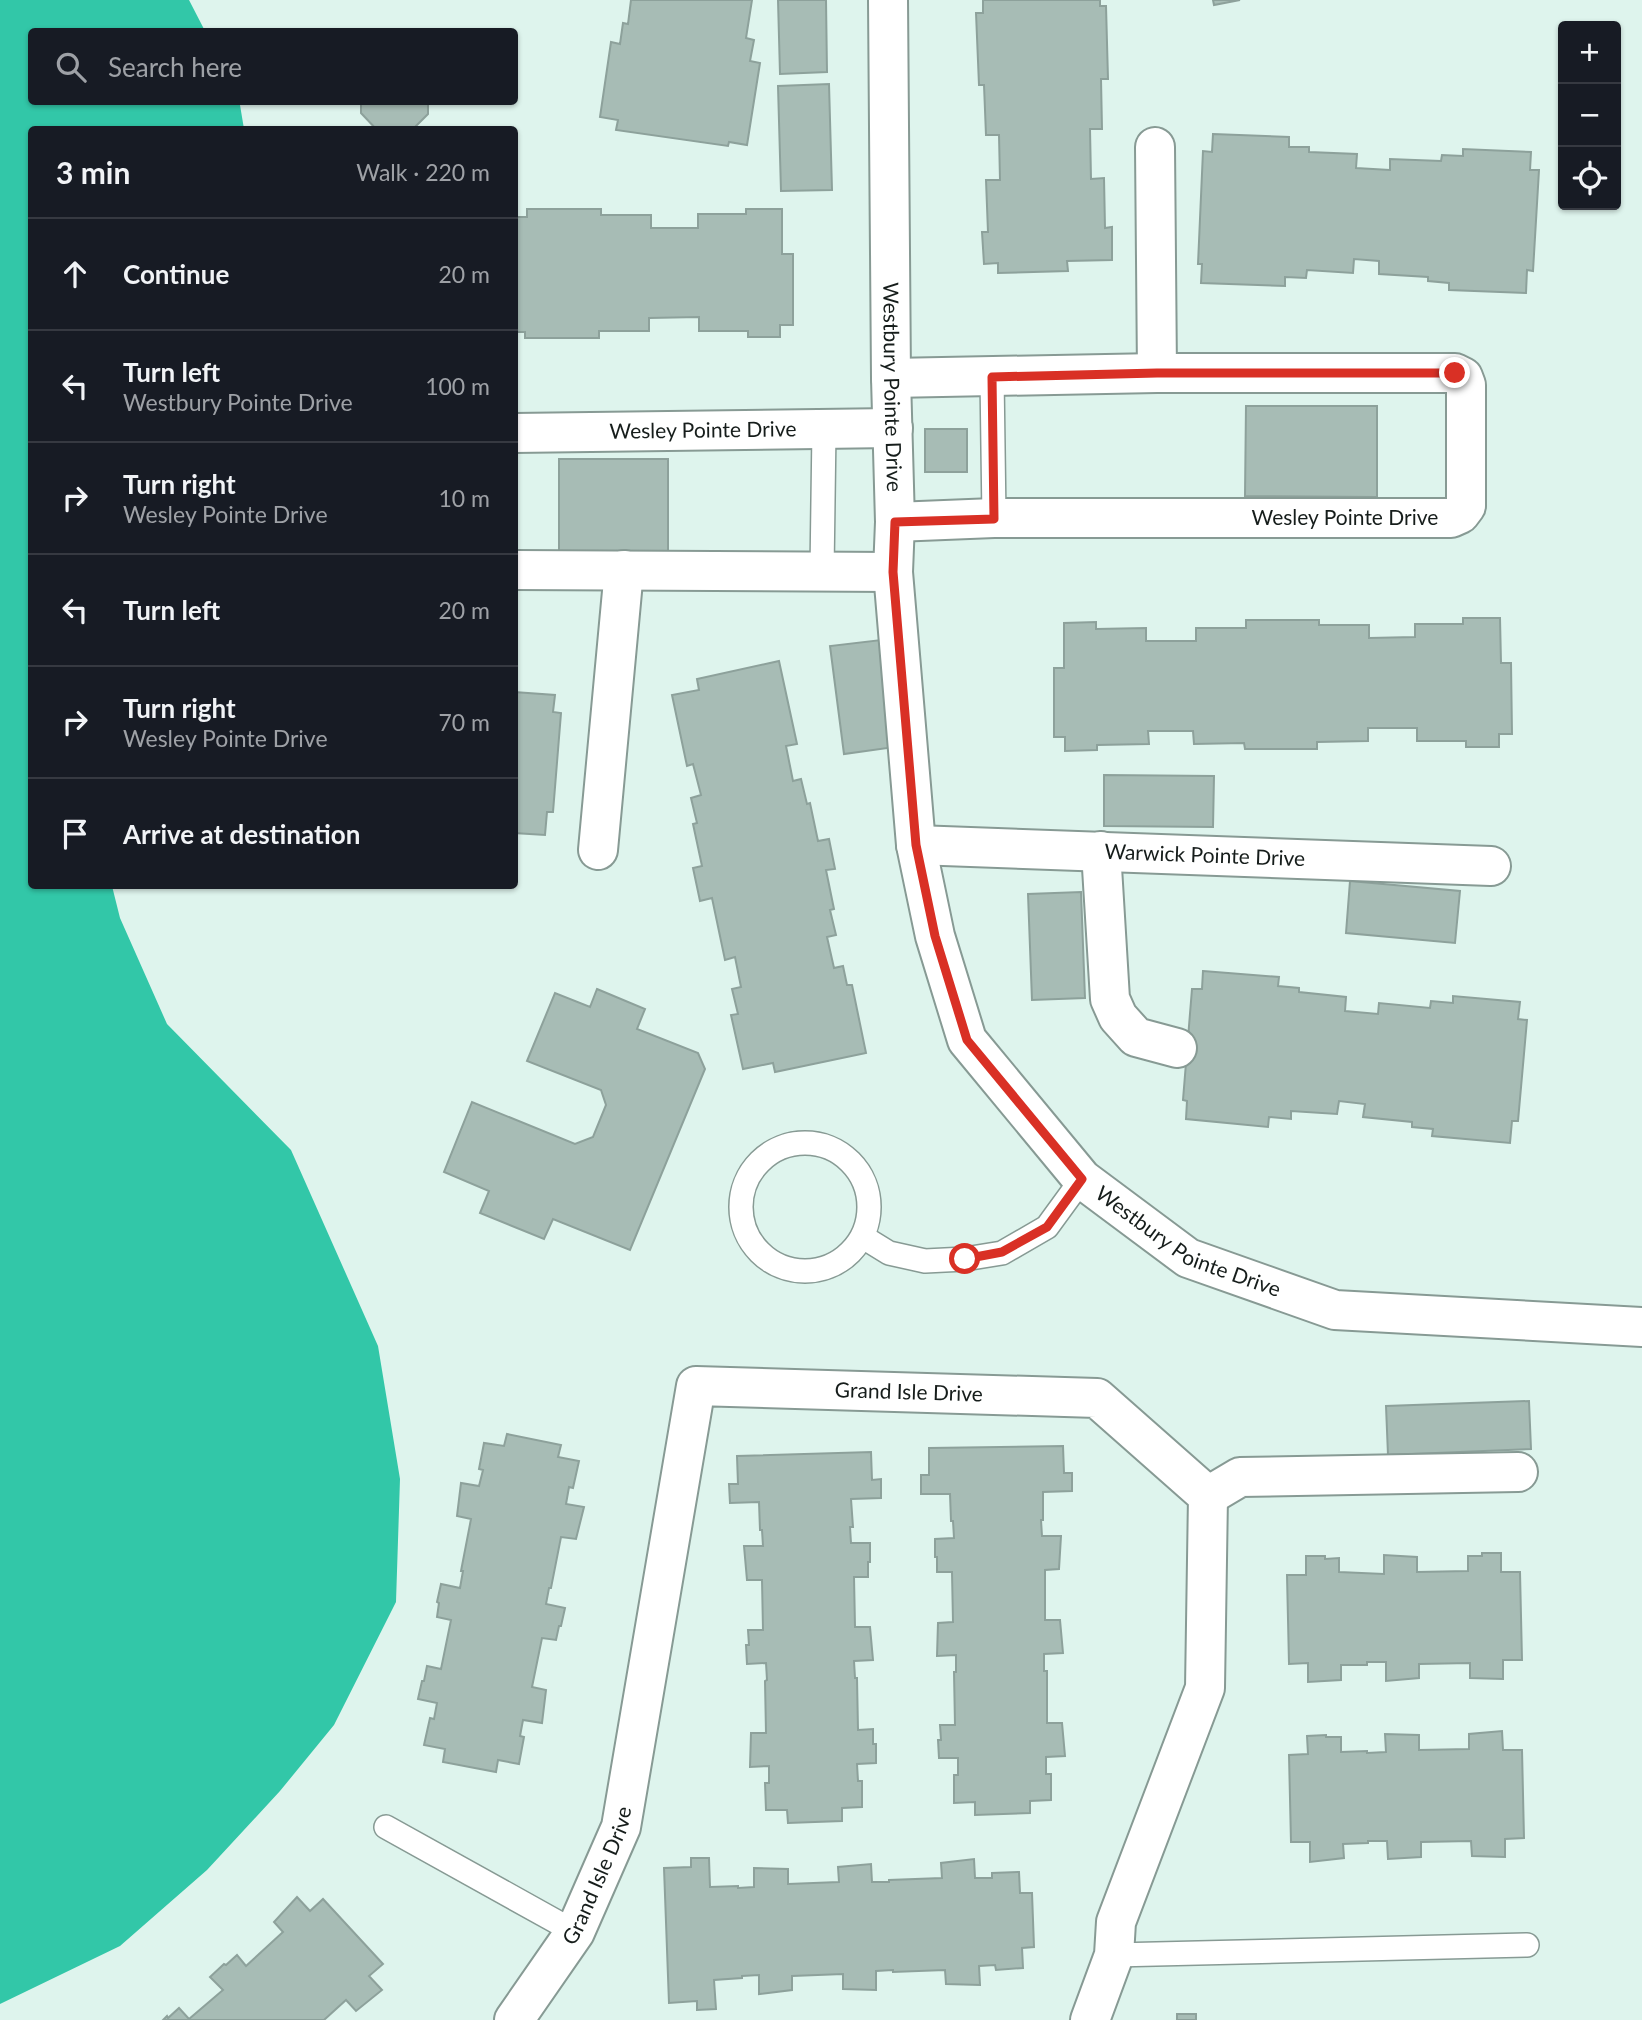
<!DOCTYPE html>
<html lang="en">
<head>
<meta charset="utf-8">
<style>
	body { margin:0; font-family:Lato,sans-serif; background:#242831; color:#f1f3f6 }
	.controls { position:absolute; right:21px; top:21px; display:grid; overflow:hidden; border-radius:7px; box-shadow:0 2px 5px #0004 }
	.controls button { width:63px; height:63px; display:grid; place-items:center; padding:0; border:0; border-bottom:2px solid #363941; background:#171b24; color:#f1f3f6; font:35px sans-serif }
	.stop { position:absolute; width:21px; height:21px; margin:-16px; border:5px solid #d93025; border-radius:50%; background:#fff }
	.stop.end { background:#d93025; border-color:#fff; box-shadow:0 2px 7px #0008 }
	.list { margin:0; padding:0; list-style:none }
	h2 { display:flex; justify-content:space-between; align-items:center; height:91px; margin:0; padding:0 28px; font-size:30px }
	h2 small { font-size:23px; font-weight:400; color:#9ea1a6 }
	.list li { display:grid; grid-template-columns:46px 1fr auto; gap:21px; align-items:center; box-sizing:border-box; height:112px; padding:0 28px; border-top:2px solid #363941 }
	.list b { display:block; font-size:26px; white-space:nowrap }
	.list p { margin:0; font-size:23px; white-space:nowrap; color:#9ea1a6 }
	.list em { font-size:23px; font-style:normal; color:#9ea1a6 }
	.icon { flex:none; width:38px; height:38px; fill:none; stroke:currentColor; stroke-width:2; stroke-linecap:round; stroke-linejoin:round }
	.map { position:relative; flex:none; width:1642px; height:2020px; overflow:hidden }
	.search { position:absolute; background:#171b24; box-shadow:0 2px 5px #0004; left:28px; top:28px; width:490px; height:77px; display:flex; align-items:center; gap:18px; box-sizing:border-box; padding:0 24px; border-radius:7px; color:#9ea1a6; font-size:26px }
	.panel { position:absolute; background:#171b24; box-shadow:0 2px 5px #0004; left:28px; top:126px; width:490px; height:763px; border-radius:7px }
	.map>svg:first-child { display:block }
</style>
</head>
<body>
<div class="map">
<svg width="1642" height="2020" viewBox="0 0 1642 2020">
	<rect width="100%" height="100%" fill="#def4ed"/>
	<!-- water -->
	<path fill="#32c7a8" d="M 0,0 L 189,0 L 205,31 L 32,32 L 32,102 L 238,102 L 240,105 L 244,129 L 32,130 L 32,886 L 112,886 L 120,918 L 167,1024 L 291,1150 L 378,1346 L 400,1479 L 396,1602 L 334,1725 L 280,1791 L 207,1870 L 120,1946 L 0,2004 Z"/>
	<!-- building -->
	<g fill="#a7bcb5" stroke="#8da19b" stroke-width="2">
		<path d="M 631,0 L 752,0 L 746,38 L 754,40 L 750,61 L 760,63 L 747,145 L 729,142 L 728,146 L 616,130 L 618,120 L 600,117 L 611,42 L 620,44 L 623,23 L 628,24 Z"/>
		<path d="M 778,0 L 826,0 L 827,72 L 780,74 Z"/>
		<path d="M 983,0 L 1100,0 L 1100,6 L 1106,6 L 1108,79 L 1101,79 L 1102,129 L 1090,129 L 1091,179 L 1104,178 L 1105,228 L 1112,227 L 1112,260 L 1067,261 L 1068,271 L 998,273 L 998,263 L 984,264 L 982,232 L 988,232 L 986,180 L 1000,180 L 999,135 L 986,135 L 984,85 L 979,85 L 976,13 L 983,13 Z"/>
		<path d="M 1213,0 L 1240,0 L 1214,5 Z"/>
		<path d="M 829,84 L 832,190 L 781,191 L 778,86 Z"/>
		<path d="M 361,102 L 428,102 L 428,114 L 412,130 L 377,130 L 361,113 Z"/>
		<path d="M 1213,134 L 1289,137 L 1289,147 L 1309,147 L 1309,152 L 1357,154 L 1356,168 L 1390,170 L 1390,159 L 1441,161 L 1442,155 L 1463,156 L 1463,149 L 1531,152 L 1530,170 L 1539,170 L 1533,271 L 1527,270 L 1526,293 L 1449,290 L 1449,283 L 1428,281 L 1428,277 L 1379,274 L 1379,261 L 1354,259 L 1353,273 L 1307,270 L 1306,278 L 1285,277 L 1285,286 L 1201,283 L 1202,264 L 1198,264 L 1203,151 L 1212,152 Z"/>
		<path d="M 527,209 L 601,209 L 601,215 L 651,215 L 651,228 L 698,228 L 698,214 L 746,214 L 746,209 L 782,209 L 782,254 L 793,254 L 793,325 L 780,325 L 780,337 L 748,337 L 748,331 L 699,331 L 699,317 L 649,318 L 649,331 L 599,331 L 599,338 L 525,338 L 525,332 L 514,332 L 514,217 L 527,217 Z"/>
		<path d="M 1246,406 L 1377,406 L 1377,497 L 1245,496 Z"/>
		<rect x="925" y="429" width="42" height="43"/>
		<rect x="559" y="459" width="109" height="92"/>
		<path d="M 1463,618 L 1500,618 L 1501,663 L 1511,663 L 1512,734 L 1499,734 L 1499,747 L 1466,747 L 1466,741 L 1417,741 L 1417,728 L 1368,728 L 1368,741 L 1317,742 L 1317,749 L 1245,749 L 1244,743 L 1194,744 L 1193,731 L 1148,731 L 1149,744 L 1097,745 L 1097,750 L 1065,751 L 1065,737 L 1054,737 L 1054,668 L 1064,668 L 1064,623 L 1096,622 L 1096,629 L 1146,628 L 1146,641 L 1196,641 L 1196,628 L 1246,628 L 1246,620 L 1319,620 L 1319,625 L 1369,625 L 1369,638 L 1415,637 L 1415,624 L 1463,624 Z"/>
		<path d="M 881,640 L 895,747 L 844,754 L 830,646 Z"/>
		<path d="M 779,661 L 797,744 L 786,746 L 793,781 L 801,779 L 807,804 L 810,803 L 818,841 L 829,839 L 835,869 L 826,870 L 834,909 L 830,910 L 836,935 L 827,937 L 834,968 L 843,966 L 847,985 L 852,985 L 866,1053 L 775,1072 L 773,1063 L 743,1069 L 731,1015 L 738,1014 L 732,989 L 741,987 L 735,957 L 725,960 L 712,898 L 700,901 L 693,868 L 702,866 L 693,824 L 697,823 L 691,798 L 701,795 L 693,764 L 687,766 L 672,695 L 699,690 L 697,679 Z"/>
		<path d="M 514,692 L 555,695 L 553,712 L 561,713 L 553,812 L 547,812 L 545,835 L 514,833 Z"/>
		<path d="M 1104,775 L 1214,776 L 1213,827 L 1104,826 Z"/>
		<path d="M 1350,881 L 1460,891 L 1455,943 L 1346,933 Z"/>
		<path d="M 1081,892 L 1085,998 L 1032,1000 L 1028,894 Z"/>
		<path d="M 1203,971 L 1279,977 L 1278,986 L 1299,988 L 1299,992 L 1346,997 L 1345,1011 L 1378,1014 L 1379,1003 L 1430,1008 L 1431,1001 L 1453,1003 L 1453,996 L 1520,1002 L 1518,1019 L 1527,1020 L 1518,1121 L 1512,1121 L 1510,1143 L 1432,1136 L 1433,1129 L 1412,1127 L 1412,1122 L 1363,1117 L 1365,1104 L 1339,1101 L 1337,1114 L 1291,1111 L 1291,1119 L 1269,1117 L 1268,1127 L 1186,1119 L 1187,1101 L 1183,1100 L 1192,989 L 1202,989 Z"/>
		<path d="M 597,989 L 645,1009 L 637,1029 L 698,1053 L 705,1069 L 630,1250 L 553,1219 L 544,1239 L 480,1213 L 489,1191 L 444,1172 L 472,1102 L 575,1144 L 593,1137 L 606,1105 L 601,1090 L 527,1061 L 555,993 L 590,1007 Z"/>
		<path d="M 1529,1401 L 1531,1449 L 1388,1455 L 1386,1406 Z"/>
		<path d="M 507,1434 L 561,1445 L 558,1457 L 579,1461 L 573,1488 L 569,1487 L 566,1504 L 584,1507 L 576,1539 L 561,1537 L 551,1588 L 549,1588 L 546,1604 L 565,1608 L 561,1626 L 559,1626 L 556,1640 L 542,1638 L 532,1687 L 546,1690 L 542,1723 L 523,1720 L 520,1736 L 524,1737 L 519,1764 L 498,1760 L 496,1772 L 443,1762 L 445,1749 L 424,1745 L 430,1718 L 434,1719 L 437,1703 L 418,1699 L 422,1681 L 424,1681 L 427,1666 L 441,1669 L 451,1620 L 437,1617 L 439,1603 L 437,1602 L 441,1584 L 460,1588 L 463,1571 L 461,1571 L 471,1519 L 457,1516 L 461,1483 L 479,1486 L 483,1470 L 479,1469 L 484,1443 L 504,1446 Z"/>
		<path d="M 1063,1446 L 1064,1473 L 1072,1473 L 1072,1491 L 1043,1492 L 1043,1520 L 1041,1520 L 1042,1536 L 1061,1536 L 1059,1569 L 1045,1570 L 1045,1620 L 1060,1620 L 1063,1653 L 1044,1654 L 1044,1671 L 1047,1671 L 1047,1723 L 1062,1723 L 1065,1756 L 1046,1757 L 1046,1774 L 1051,1774 L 1051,1800 L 1030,1801 L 1030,1813 L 975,1815 L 975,1802 L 954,1803 L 954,1775 L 958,1775 L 958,1758 L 939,1758 L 938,1740 L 941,1740 L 940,1725 L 955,1725 L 954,1672 L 956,1672 L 956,1655 L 937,1656 L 938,1623 L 953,1622 L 952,1572 L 937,1572 L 937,1557 L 935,1557 L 935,1539 L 954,1538 L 953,1521 L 951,1521 L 950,1494 L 921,1494 L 921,1475 L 929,1475 L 929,1448 Z"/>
		<path d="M 871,1452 L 872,1480 L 881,1479 L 881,1498 L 851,1499 L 853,1527 L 850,1527 L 851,1543 L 870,1543 L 870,1562 L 868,1562 L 868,1577 L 854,1577 L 855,1627 L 870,1627 L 873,1660 L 854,1661 L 855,1678 L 857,1678 L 858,1730 L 873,1729 L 873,1744 L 876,1744 L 876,1763 L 857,1764 L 858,1781 L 862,1781 L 862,1807 L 842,1808 L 842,1821 L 788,1823 L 787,1810 L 766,1810 L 765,1783 L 769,1783 L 769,1766 L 750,1767 L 751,1733 L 766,1733 L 765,1681 L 767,1680 L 766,1663 L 747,1664 L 746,1645 L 749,1645 L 748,1630 L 763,1630 L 762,1580 L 747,1580 L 744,1546 L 763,1546 L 762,1530 L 760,1530 L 759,1502 L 730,1503 L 729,1484 L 738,1484 L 737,1456 Z"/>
		<path d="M 1482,1553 L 1501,1553 L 1501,1572 L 1520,1572 L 1522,1660 L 1503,1660 L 1503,1679 L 1470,1678 L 1470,1663 L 1419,1664 L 1419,1678 L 1386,1681 L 1386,1662 L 1367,1662 L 1367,1665 L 1341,1665 L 1341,1680 L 1308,1682 L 1308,1663 L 1289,1664 L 1287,1575 L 1306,1575 L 1306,1556 L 1325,1556 L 1325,1559 L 1339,1558 L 1339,1572 L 1384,1574 L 1384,1555 L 1417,1557 L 1417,1572 L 1468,1571 L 1468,1556 L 1482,1556 Z"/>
		<path d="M 1502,1731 L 1503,1750 L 1522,1750 L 1524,1838 L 1505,1839 L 1505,1857 L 1472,1856 L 1471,1841 L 1421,1842 L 1421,1857 L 1388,1859 L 1387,1841 L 1368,1841 L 1368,1843 L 1343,1844 L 1344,1858 L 1310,1862 L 1310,1842 L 1291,1842 L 1289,1755 L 1308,1754 L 1307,1736 L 1326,1735 L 1326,1737 L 1341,1737 L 1341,1752 L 1367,1751 L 1367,1753 L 1386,1752 L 1385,1734 L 1419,1735 L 1419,1750 L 1469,1749 L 1469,1734 Z"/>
		<path d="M 691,1858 L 709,1858 L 710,1887 L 738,1886 L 738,1888 L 754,1887 L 754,1868 L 788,1869 L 788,1884 L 839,1882 L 838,1867 L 871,1864 L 872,1882 L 889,1882 L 889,1880 L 942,1878 L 941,1863 L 974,1859 L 975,1878 L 992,1878 L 992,1873 L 1019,1872 L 1020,1893 L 1032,1893 L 1034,1947 L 1022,1948 L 1023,1968 L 996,1970 L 995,1965 L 979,1966 L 980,1985 L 946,1984 L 945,1970 L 893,1972 L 893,1970 L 876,1971 L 876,1990 L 843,1989 L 843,1974 L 792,1976 L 792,1990 L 759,1994 L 759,1975 L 742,1976 L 742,1978 L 714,1980 L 716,2009 L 697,2010 L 697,2001 L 669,2003 L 664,1868 L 691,1867 Z"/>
		<path d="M 297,1897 L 310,1911 L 323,1899 L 383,1964 L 369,1976 L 382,1990 L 356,2011 L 346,2000 L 324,2020 L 163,2020 L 167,2016 L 168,2018 L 179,2008 L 189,2019 L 223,1990 L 210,1977 L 224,1964 L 226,1965 L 237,1955 L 246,1966 L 283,1932 L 274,1922 Z"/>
		<rect x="1177" y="2014" width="19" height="6"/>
	</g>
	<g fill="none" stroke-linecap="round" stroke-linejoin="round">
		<!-- service casing -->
		<g stroke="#879a94" stroke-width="26">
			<g id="service">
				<path d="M 992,377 L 994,518"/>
				<path d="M 822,571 L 824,430"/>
				<circle cx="805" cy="1207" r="64"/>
				<path d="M 863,1237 L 889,1253 L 925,1261 L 965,1259 L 1002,1253 L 1047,1227 L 1082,1179"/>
				<path d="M 386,1827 L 575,1932"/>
				<path d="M 1114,1955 L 1527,1945"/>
			</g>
		</g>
		<!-- minor casing -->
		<g stroke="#879a94" stroke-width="42">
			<g id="minor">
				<path id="s1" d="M 888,0 L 891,378 L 895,522 L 893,572 L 916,845 L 935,936 L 967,1040 L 1082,1179 L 1188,1258 L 1335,1310 L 1642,1327"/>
				<path d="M 1155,147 L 1157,373"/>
				<path d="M 891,378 L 1157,373 L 1455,373 L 1463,377 L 1466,385 L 1466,506 L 1460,514 L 1451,518 L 994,518 L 895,522"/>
				<path id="s2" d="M 514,433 L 893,428"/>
				<path d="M 514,570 L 893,572"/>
				<path id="s3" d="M 916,845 L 1491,866"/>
				<path d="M 598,850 L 624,570"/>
				<path d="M 1101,851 L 1110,999 L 1118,1017 L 1136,1037 L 1177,1048"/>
				<path d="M 1208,1496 L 1240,1477 L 1518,1472"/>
				<path id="s4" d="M 514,2020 L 575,1932 L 621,1827 L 696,1386 L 1097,1398 L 1208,1496 L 1205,1688 L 1116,1922 L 1114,1955 L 1090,2020"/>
			</g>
		</g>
		<!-- service -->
		<use href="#service" stroke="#fff" stroke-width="23"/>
		<!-- minor -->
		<use href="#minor" stroke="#fff" stroke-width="38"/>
	</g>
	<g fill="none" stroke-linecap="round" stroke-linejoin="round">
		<!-- route -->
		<path stroke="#d93025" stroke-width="9" d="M 965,1259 L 1002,1252 L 1047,1227 L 1082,1179 L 967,1040 L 935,936 L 916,845 L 893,572 L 895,522 L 994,519 L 992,377 L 1157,373 L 1455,373"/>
	</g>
	<g text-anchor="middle" stroke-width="5" stroke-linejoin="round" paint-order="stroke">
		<!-- street labels -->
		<g font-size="21" fill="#161d1b" stroke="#fff">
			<text dy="7" stroke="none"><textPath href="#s1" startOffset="387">Westbury Pointe Drive</textPath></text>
			<text dy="7" stroke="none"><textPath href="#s2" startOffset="189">Wesley Pointe Drive</textPath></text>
			<text x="1345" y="525">Wesley Pointe Drive</text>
			<text dy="7" stroke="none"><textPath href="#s3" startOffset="289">Warwick Pointe Drive</textPath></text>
			<text dy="7" stroke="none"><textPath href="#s1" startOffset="1353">Westbury Pointe Drive</textPath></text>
			<text dy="7" stroke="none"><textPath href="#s4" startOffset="882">Grand Isle Drive</textPath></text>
			<text dy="7" stroke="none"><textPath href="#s4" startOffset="168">Grand Isle Drive</textPath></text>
		</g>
	</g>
</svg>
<div class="controls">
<button>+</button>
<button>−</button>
<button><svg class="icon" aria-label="locate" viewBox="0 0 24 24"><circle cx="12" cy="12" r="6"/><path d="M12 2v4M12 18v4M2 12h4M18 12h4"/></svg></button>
</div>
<div class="stop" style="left:965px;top:1259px"></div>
<div class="stop end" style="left:1455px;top:373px"></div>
<div class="search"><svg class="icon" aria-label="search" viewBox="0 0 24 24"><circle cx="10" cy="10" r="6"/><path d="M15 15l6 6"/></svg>Search here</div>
<section class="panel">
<h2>3 min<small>Walk · 220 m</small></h2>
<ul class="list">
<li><svg class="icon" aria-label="ahead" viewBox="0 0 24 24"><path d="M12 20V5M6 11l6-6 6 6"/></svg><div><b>Continue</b></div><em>20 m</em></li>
<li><svg class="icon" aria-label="left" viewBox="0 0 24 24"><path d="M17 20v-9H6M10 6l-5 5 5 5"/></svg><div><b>Turn left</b><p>Westbury Pointe Drive</p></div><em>100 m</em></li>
<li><svg class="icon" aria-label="right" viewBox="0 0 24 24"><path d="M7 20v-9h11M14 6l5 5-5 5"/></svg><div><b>Turn right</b><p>Wesley Pointe Drive</p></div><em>10 m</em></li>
<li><svg class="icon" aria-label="left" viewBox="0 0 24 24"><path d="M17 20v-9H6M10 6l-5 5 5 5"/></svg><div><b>Turn left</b></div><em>20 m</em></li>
<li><svg class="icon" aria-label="right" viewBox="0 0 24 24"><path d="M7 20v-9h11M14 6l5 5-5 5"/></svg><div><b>Turn right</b><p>Wesley Pointe Drive</p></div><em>70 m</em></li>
<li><svg class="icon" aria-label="arrive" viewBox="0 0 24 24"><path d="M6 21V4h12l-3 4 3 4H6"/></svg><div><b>Arrive at destination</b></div></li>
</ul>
</section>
</div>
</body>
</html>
